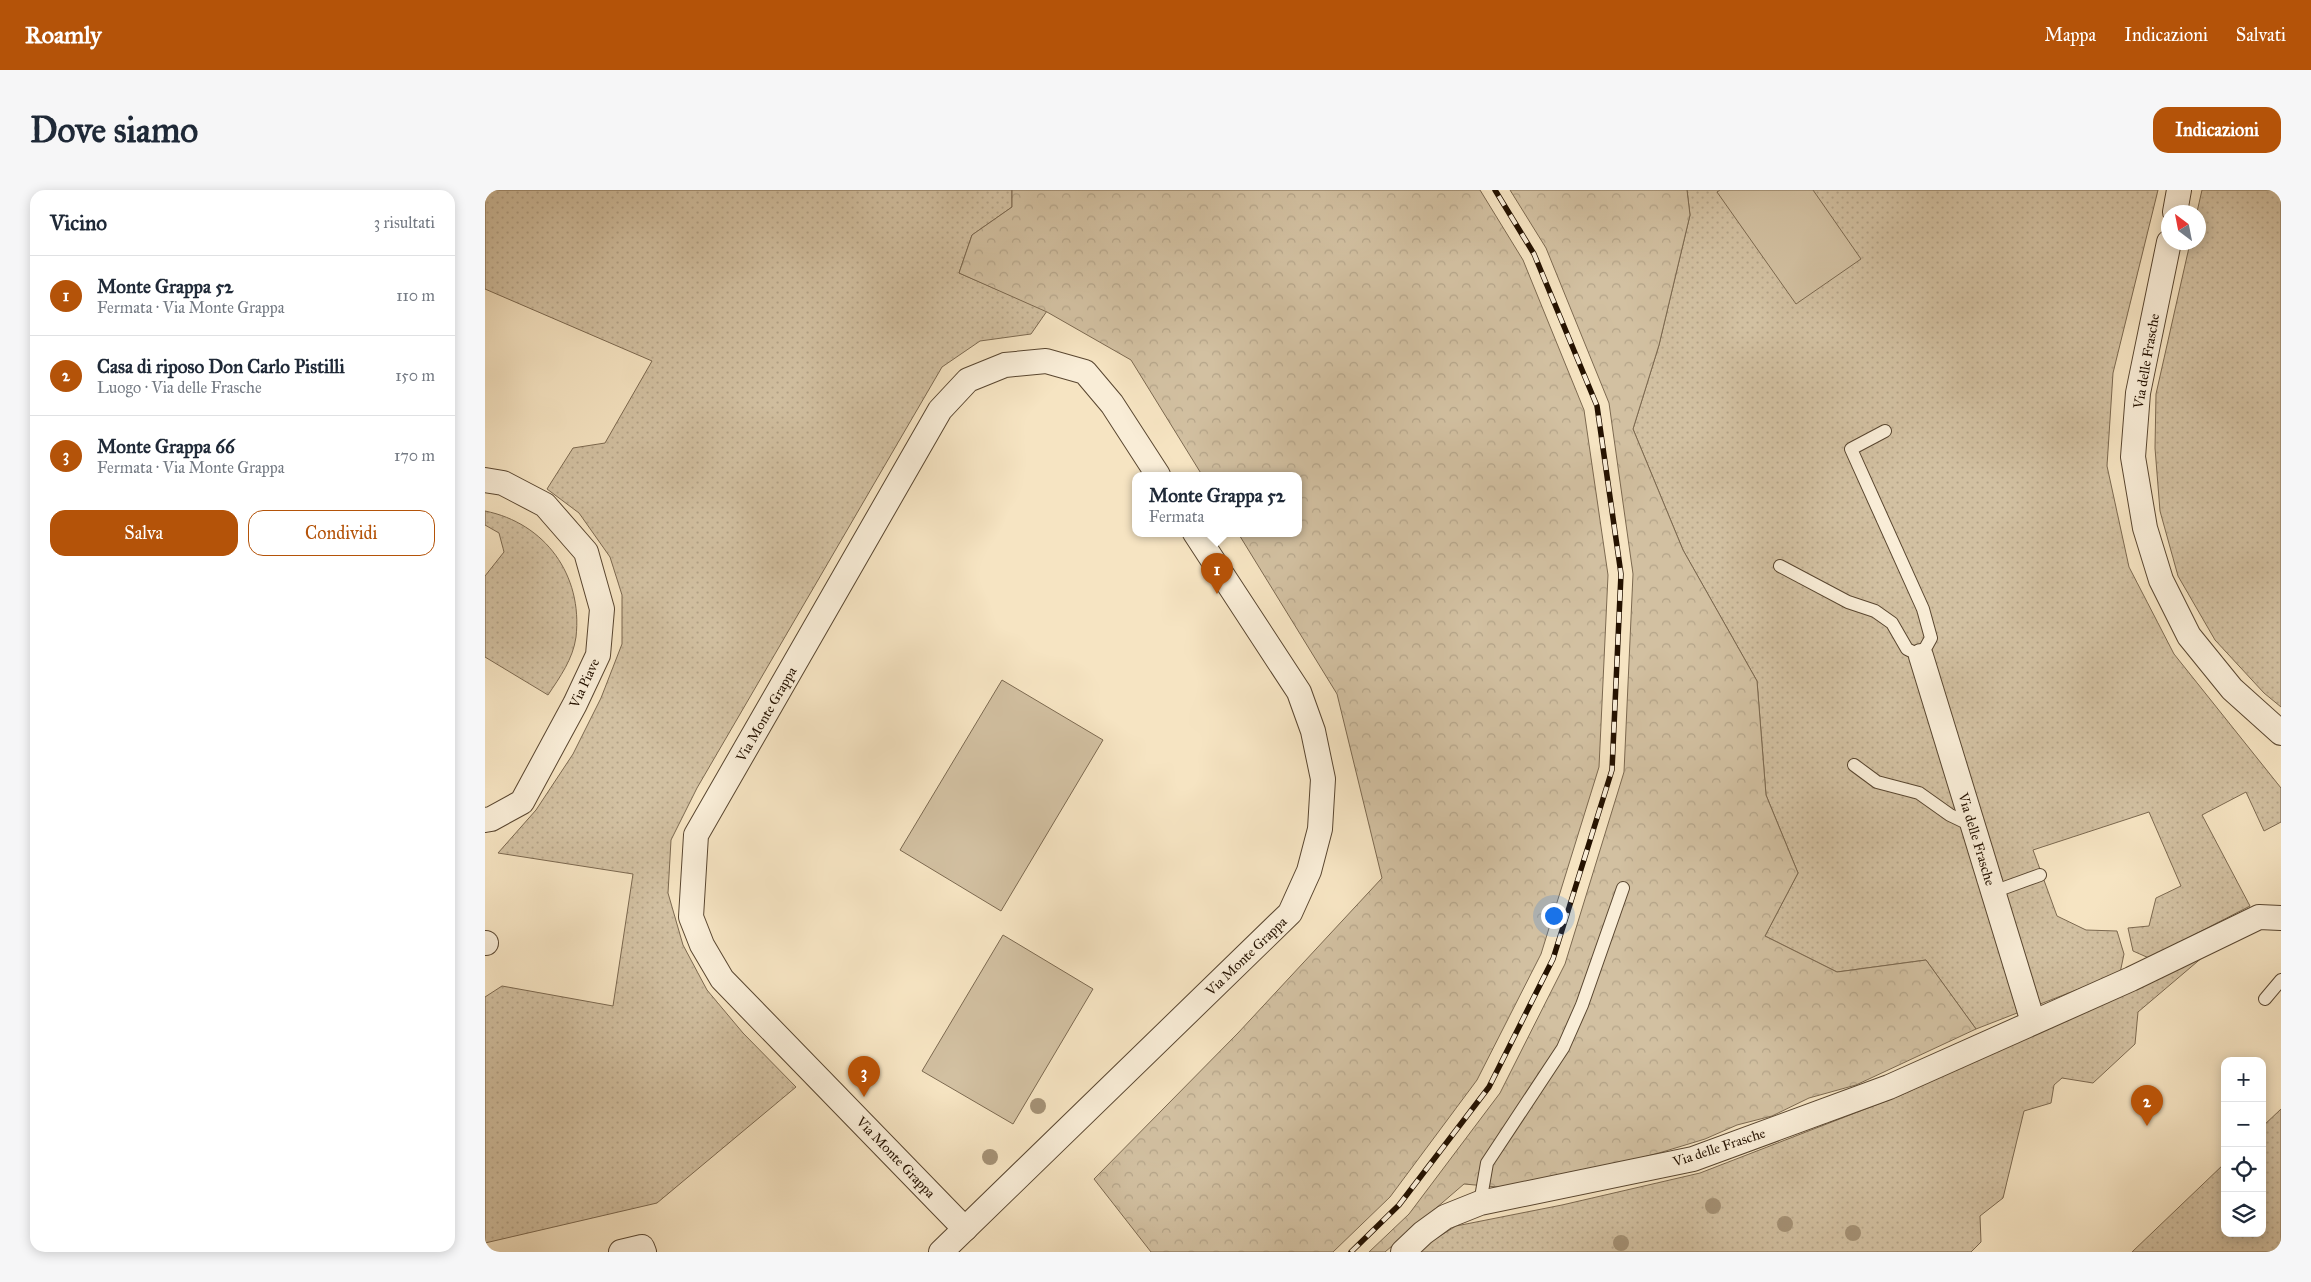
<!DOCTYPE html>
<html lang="it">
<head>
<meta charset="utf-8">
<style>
	body { margin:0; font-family:"IM FELL Great Primer",serif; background:#f6f6f7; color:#1f2937 }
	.controls { position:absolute; right:15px; bottom:15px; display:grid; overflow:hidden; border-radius:10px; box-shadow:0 2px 12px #0003 }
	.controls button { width:45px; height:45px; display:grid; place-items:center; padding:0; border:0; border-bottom:1px solid #e0e1e3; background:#fff; color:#1f2937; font:25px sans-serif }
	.compass { position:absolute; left:1676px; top:15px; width:45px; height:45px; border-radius:50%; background:#fff; box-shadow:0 2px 12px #0003; rotate:328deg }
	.you { position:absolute; left:1068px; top:725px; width:18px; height:18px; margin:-12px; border:4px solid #fff; border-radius:50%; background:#1a73e8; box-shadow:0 0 0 8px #1a73e833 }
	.badge { display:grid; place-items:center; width:32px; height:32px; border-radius:50%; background:#b45309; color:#fff; font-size:16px; font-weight:700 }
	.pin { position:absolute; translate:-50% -41px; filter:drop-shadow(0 1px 2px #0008) }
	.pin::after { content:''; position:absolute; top:26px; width:18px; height:15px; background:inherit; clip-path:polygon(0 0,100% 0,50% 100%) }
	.popup { position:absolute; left:647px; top:282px; width:170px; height:65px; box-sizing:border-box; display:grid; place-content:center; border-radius:10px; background:#fff; filter:drop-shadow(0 1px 4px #0005); font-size:16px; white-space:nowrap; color:#747a83 }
	.popup b { font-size:19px; color:#1f2937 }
	.popup::after { content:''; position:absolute; left:50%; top:100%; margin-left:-10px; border:10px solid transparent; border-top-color:#fff }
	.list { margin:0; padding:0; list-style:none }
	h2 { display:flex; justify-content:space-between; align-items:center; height:65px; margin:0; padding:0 20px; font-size:21px }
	h2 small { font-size:16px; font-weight:400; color:#747a83 }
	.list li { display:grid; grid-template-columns:32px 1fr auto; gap:15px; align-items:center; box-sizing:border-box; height:80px; padding:0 20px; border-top:1px solid #e0e1e3 }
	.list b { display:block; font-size:19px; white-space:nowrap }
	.list p { margin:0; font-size:16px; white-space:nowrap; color:#747a83 }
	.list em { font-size:16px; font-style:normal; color:#747a83 }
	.actions { display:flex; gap:10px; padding:15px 20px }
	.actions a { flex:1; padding:11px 0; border:1px solid #b45309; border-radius:15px; text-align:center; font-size:18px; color:#b45309 }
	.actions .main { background:#b45309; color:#fff }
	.icon { flex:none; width:28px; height:28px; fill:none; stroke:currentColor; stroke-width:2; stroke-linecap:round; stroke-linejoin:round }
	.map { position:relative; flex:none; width:1796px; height:1062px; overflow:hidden; border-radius:15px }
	header { display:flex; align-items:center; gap:30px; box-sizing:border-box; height:70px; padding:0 25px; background:#b45309; color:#fff }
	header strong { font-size:24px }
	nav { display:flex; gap:28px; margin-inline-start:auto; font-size:18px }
	.intro { display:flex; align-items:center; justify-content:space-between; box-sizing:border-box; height:120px; padding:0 30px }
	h1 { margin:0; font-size:35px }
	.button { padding:12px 22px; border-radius:15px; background:#b45309; color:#fff; font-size:18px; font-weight:700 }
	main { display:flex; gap:30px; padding:0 30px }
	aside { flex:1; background:#fff; border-radius:15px; box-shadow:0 2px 12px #0003 }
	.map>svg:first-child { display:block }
</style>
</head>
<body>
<header>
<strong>Roamly</strong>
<nav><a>Mappa</a><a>Indicazioni</a><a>Salvati</a></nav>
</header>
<div class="intro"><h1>Dove siamo</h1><a class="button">Indicazioni</a></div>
<main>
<aside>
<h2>Vicino<small>3 risultati</small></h2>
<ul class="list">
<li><span class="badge">1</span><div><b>Monte Grappa 52</b><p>Fermata · Via Monte Grappa</p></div><em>110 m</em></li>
<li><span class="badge">2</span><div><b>Casa di riposo Don Carlo Pistilli</b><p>Luogo · Via delle Frasche</p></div><em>150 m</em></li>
<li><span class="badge">3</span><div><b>Monte Grappa 66</b><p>Fermata · Via Monte Grappa</p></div><em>170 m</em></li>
</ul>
<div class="actions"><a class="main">Salva</a><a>Condividi</a></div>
</aside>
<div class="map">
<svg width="1796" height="1062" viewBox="0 0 1796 1062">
	<defs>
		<pattern id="grass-dots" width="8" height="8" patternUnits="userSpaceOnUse" patternTransform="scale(1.25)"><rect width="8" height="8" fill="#d2c0a1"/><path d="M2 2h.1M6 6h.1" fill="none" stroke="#b4a489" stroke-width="1.8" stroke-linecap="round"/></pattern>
		<pattern id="forest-crowns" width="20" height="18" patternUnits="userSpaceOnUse" patternTransform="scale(1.25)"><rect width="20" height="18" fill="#d2c0a1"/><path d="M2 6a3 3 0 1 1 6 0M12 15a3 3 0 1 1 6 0" fill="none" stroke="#b4a489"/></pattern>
	</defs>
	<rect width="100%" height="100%" fill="#f6e4c2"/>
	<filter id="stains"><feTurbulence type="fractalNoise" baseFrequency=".004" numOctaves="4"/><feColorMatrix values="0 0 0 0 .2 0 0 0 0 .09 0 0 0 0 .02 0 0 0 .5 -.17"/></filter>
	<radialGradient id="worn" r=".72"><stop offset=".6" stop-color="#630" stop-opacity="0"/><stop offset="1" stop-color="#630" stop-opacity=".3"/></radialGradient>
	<!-- grass -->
	<g fill="url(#grass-dots)" stroke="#7c6950">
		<path d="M 0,0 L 527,0 L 527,17 L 487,45 L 474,83 L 562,121 L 546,144 L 495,151 L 457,177 L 212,598 L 186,650 L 183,703 L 198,755 L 222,800 L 258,843 L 311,897 L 172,1013 L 0,1053 L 0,807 L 17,796 L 128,816 L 148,684 L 13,663 L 51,620 L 88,564 L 116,508 L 137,454 L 137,405 L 125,367 L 94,323 L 62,299 L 88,258 L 120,253 L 167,171 L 0,99 Z"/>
		<path d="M 1202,0 L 1673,0 L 1628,183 L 1622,276 L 1644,377 L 1689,464 L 1796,598 L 1796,632 L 1779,641 L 1761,602 L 1717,625 L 1765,716 L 1664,768 L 1648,761 L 1643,738 L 1664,736 L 1671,708 L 1696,696 L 1664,622 L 1548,660 L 1572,726 L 1601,740 L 1632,741 L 1639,764 L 1635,783 L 1491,839 L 1441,770 L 1352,782 L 1280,746 L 1313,683 L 1281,605 L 1272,491 L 1198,360 L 1148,239 L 1174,155 L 1205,25 Z"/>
		<path d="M 1717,0 L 1796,0 L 1796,517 L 1779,503 L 1730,450 L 1693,386 L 1675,321 L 1670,258 L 1671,204 L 1705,53 L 1714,52 L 1714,22 L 1712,22 Z"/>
		<path d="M 0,321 C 60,333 98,385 91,447 C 88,469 75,487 63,505 L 0,467 L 0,386 L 19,362 L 14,343 L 0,335 Z"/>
		<path d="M 1719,766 L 1653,822 L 1650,854 L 1608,893 L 1577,888 L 1569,895 L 1566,913 L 1539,921 L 1518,1008 L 1495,1026 L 1496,1052 L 1486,1062 L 934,1062 L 942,1054 L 971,1036 L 1077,1015 L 1215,983 L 1414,906 Z"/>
		<path d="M 1796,919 L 1796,1062 L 1647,1062 L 1740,973 L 1740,1043 L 1777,1043 L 1777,937 Z"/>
	</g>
	<!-- forest -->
	<g fill="url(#forest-crowns)" stroke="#7c6950">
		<path d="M 527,0 L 995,0 L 1038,70 L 1099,220 L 1123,385 L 1114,577 L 1056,764 L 992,890 L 905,1007 L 848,1062 L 666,1062 L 609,989 L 753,843 L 897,688 L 852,504 L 753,343 L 813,343 L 813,285 L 717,285 L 646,170 L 562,122 L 474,83 L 487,45 L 527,17 Z"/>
		<path d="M 1025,0 L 1202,0 L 1205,25 L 1174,155 L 1148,239 L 1198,360 L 1272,491 L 1281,605 L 1313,683 L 1280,746 L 1352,782 L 1441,770 L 1491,839 L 1371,895 L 1324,908 L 1287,926 L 1252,935 L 1220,949 L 1174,963 L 1035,999 L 979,994 L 900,1062 L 884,1062 L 924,1024 L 1015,903 L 1080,774 L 1139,582 L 1148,384 L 1124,213 L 1061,58 Z"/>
	</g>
	<!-- garden -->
	<g fill="#d2c0a1" stroke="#7c6950">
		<path d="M 1235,0 L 1328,0 L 1376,69 L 1311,114 L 1232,2 Z"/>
		<path d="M 517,490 L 618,550 L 516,721 L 415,660 Z"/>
		<path d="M 518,745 L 608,799 L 528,934 L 437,881 Z"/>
	</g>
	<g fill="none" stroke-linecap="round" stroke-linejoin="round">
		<!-- lane casing -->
		<g stroke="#594630" stroke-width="14">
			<g id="lane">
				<path d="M 1295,376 L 1363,412 L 1390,421 L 1407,433 L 1422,459 L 1436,466 L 1446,448 L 1438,419 L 1366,259 L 1400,241"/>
				<path d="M 1369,575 L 1392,592 L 1434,603 L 1465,625 L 1488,636"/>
				<path d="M 1508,702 L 1555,685"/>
				<path d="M 1780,809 L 1796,790"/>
				<path d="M 995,1013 L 1002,973 L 1078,858 L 1097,815 L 1138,698"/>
			</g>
		</g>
		<!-- street casing -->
		<g stroke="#594630" stroke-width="26">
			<g id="street">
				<path d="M 1690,22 L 1694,0"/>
				<path d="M 1684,52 L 1653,203 L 1648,267 L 1660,338 L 1676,390 L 1704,446 L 1747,499 L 1796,543"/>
				<path d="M 0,290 L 18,293 L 60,315 L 101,362 L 117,419 L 113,465 L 90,514 L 37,612 L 6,629 L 0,630"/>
				<path d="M 1436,466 L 1548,832"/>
				<path d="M 0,753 L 1,753"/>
				<path d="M 480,1039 L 237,789 L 217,755 L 206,727 L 211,645 L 455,220 L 483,190 L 520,175 L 561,171 L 600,182 L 627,214 L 673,285"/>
				<path d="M 136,1062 L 157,1057 L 159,1062"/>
				<path d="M 456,1062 L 805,723 L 824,681 L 835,639 L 838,589 L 828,541 L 814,502 L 710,343"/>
				<path d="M 918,1062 L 938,1043 L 960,1027 L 995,1013 L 1208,969 L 1404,897 L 1646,789 L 1774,727 L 1796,728"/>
			</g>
		</g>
		<!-- lane -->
		<use href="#lane" stroke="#f9edd7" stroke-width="12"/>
		<!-- street -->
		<use href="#street" stroke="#f9edd7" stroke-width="24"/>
		<!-- rail casing -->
		<g stroke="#251200" stroke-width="5.5">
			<path id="rail" d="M 866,1062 L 914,1015 L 1004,897 L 1068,769 L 1127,580 L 1136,384 L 1112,216 L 1049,64 L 1010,0"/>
		</g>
		<!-- rail -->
		<use href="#rail" stroke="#f9edd7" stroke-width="4" stroke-dasharray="11" stroke-linecap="butt"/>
	</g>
	<!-- trees -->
	<g fill="#a59276">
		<circle cx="553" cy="916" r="8"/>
		<circle cx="505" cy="967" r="8"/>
		<circle cx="1228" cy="1016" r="8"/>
		<circle cx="1300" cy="1034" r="8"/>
		<circle cx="1368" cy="1043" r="8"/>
		<circle cx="1136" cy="1053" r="8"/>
	</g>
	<g text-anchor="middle" stroke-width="4" stroke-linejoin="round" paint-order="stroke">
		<!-- street labels -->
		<g font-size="14" fill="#251200" stroke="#f9edd7">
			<text transform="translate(1661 171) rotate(-80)" y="5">Via delle Frasche</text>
			<text transform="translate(99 493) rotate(-65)" y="5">Via Piave</text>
			<text transform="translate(281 524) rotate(-60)" y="5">Via Monte Grappa</text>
			<text transform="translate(1492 649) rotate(73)" y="5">Via delle Frasche</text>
			<text transform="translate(761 766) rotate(-44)" y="5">Via Monte Grappa</text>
			<text transform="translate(1234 957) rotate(-18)" y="5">Via delle Frasche</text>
			<text transform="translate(411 967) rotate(46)" y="5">Via Monte Grappa</text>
		</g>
	</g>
	<rect width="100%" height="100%" filter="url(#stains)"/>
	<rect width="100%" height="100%" fill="url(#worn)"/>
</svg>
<div class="controls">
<button>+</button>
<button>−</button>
<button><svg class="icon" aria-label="locate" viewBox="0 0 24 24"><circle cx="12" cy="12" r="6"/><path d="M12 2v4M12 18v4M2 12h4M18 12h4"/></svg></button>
<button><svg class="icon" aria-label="layers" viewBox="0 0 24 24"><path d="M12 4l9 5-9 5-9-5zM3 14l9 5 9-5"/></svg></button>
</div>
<svg class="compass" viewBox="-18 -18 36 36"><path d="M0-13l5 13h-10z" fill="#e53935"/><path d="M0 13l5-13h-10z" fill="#747a83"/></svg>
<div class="you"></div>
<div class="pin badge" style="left:732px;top:404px">1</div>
<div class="popup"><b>Monte Grappa 52</b>Fermata</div>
<div class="pin badge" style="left:1662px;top:936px">2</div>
<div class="pin badge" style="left:379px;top:907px">3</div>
</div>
</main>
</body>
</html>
